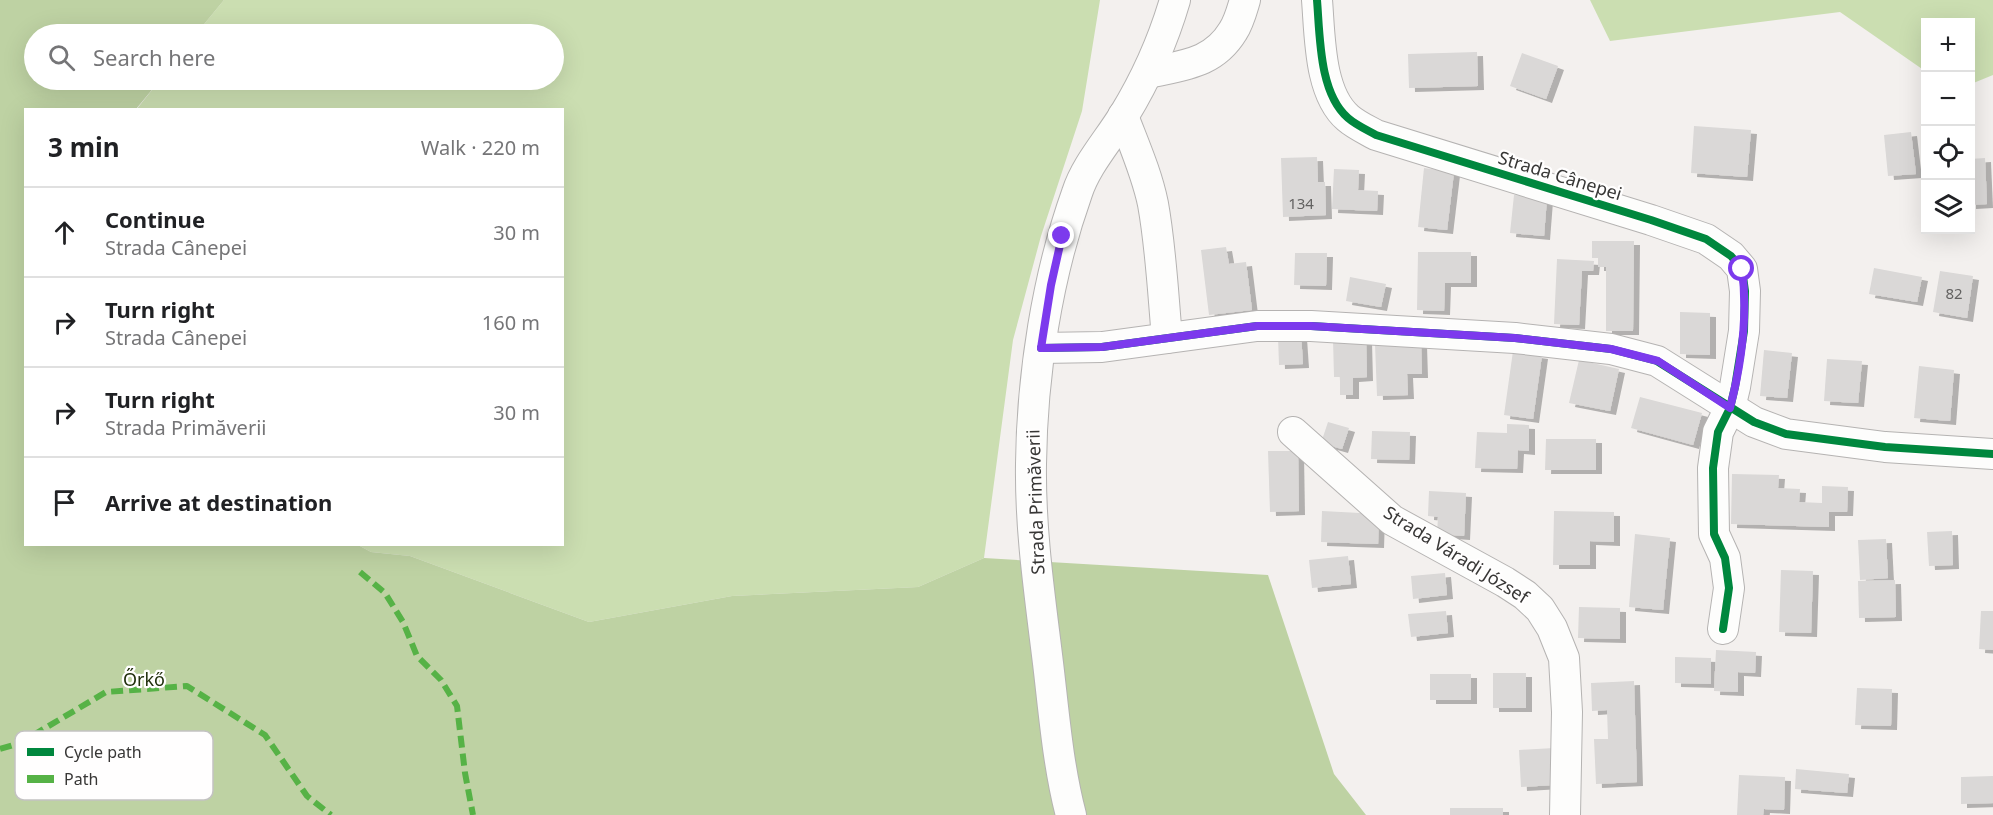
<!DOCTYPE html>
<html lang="en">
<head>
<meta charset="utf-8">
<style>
	body { margin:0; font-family:"Noto Sans",sans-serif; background:#f6f6f6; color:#202124 }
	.controls { position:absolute; right:18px; top:18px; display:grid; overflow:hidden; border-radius:0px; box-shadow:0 6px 24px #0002 }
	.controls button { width:54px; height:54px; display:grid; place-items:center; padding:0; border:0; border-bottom:2px solid #e0e0e0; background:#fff; color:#202124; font:30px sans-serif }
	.stop { position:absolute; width:18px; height:18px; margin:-14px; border:4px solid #7c3aed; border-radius:50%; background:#fff }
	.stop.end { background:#7c3aed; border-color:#fff; box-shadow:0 2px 6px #0008 }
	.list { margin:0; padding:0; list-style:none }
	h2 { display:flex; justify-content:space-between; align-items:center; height:78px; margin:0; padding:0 24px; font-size:26px }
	h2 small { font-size:20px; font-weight:400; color:#757577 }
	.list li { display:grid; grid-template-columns:39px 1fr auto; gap:18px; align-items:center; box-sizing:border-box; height:90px; padding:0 24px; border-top:2px solid #e0e0e0 }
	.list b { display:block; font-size:22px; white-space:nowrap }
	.list p { margin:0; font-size:20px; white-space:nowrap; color:#757577 }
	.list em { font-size:20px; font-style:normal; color:#757577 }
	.icon { flex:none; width:33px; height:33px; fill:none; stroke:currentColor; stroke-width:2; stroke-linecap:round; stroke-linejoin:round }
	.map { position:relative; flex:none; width:1993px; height:815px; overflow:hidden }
	.search { position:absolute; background:#fff; box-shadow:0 6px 24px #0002; left:24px; top:24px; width:540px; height:66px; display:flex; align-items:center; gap:15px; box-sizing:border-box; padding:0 21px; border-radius:33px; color:#757577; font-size:22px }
	.panel { position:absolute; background:#fff; box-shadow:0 6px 24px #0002; left:24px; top:108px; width:540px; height:438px; border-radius:0px }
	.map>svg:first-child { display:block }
</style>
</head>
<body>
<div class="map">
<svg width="1993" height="815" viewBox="0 0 1993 815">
	<defs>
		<filter id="shadow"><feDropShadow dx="6" dy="4" stdDeviation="0" flood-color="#0004"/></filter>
	</defs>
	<rect width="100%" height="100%" fill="#f3f0ee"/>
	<!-- green -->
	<g fill="#cbdeb1">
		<path d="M 224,0 L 1100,0 L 1082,111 L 1041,236 L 1013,340 L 984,558 L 918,587 L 732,596 L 589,622 L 410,556 L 371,552 L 358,545 L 562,544 L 562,110 L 136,110 L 160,80 L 554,80 L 554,34 L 196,34 Z"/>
		<path d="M 1590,0 L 1993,0 L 1993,75 L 1971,84 L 1970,22 L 1926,22 L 1925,71 L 1840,12 L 1610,41 Z"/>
	</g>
	<!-- forest -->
	<path fill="#bed2a3" d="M 0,0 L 224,0 L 196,34 L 34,34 L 34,80 L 160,80 L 136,109 L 26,110 L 26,544 L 358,545 L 371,552 L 410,556 L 589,622 L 732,596 L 918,587 L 984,558 L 1268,575 L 1334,774 L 1366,815 L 0,815 Z"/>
	<!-- building -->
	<g fill="#dad8d7" filter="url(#shadow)">
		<path d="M 1477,52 L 1478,86 L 1409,88 L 1408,54 Z"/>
		<path d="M 1522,53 L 1558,66 L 1546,99 L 1510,86 Z"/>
		<path d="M 1694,126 L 1751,130 L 1747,177 L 1691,173 Z"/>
		<path d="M 1911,132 L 1916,174 L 1888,176 L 1884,135 Z"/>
		<path d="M 1317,157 L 1318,182 L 1325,182 L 1326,215 L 1283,217 L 1281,158 Z"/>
		<path d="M 1985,158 L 1987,204 L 1970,205 L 1970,159 Z"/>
		<path d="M 1424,168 L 1454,172 L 1447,230 L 1418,227 Z"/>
		<path d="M 1334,169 L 1359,170 L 1358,190 L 1378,191 L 1377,211 L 1332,209 Z"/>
		<path d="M 1514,195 L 1547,198 L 1544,236 L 1510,233 Z"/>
		<path d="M 1592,241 L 1634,241 L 1633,331 L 1606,331 L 1606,267 L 1598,267 L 1598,258 L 1592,258 Z"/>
		<path d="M 1226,247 L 1229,264 L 1246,262 L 1252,310 L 1209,315 L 1201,250 Z"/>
		<path d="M 1418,252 L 1471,252 L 1471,283 L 1445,283 L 1444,311 L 1417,310 Z"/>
		<path d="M 1295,253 L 1327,253 L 1326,286 L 1294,285 Z"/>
		<path d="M 1557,259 L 1594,261 L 1593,271 L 1582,271 L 1579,325 L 1554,324 Z"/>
		<path d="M 1874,268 L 1922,277 L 1917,302 L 1869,294 Z"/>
		<path d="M 1940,271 L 1973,276 L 1967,318 L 1933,312 Z"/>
		<path d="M 1350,277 L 1386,284 L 1381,307 L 1346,301 Z"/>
		<path d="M 1680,312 L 1710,313 L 1710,355 L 1680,354 Z"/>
		<path d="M 1301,335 L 1303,364 L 1279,365 L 1278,336 Z"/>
		<path d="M 1366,338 L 1367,377 L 1353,378 L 1353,395 L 1340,395 L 1340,377 L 1334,377 L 1333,339 Z"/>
		<path d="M 1421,342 L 1422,374 L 1407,374 L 1408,395 L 1377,396 L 1375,344 Z"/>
		<path d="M 1764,350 L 1792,353 L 1787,398 L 1760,396 Z"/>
		<path d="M 1513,351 L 1542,355 L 1533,419 L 1504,415 Z"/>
		<path d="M 1827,359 L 1862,361 L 1858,403 L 1824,401 Z"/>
		<path d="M 1579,360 L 1619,369 L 1610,411 L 1569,403 Z"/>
		<path d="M 1919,366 L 1954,370 L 1950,421 L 1914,418 Z"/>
		<path d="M 1640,397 L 1702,413 L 1693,445 L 1631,428 Z"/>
		<path d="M 1328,422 L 1349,428 L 1342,449 L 1321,443 Z"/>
		<path d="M 1507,424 L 1529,425 L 1529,451 L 1518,450 L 1517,469 L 1475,468 L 1477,432 L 1507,433 Z"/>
		<path d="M 1372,431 L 1410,432 L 1409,460 L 1371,459 Z"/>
		<path d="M 1546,439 L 1596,439 L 1596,470 L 1545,470 Z"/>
		<path d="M 1268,451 L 1298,451 L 1299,511 L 1270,512 Z"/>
		<path d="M 1732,474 L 1779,475 L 1778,488 L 1800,489 L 1799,502 L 1822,503 L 1822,486 L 1848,487 L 1847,512 L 1829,512 L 1829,527 L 1731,524 Z"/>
		<path d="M 1429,491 L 1466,493 L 1464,536 L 1437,534 L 1438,517 L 1428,516 Z"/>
		<path d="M 1322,511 L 1379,514 L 1378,544 L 1321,542 Z"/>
		<path d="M 1554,511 L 1614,512 L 1614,542 L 1590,541 L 1590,565 L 1553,565 Z"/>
		<path d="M 1952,531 L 1953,565 L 1929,566 L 1927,532 Z"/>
		<path d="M 1635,534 L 1670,538 L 1663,610 L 1629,607 Z"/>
		<path d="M 1886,539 L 1888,578 L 1860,580 L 1858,540 Z"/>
		<path d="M 1348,556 L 1351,584 L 1312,588 L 1309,560 Z"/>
		<path d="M 1781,570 L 1813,571 L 1811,633 L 1779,632 Z"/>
		<path d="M 1445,573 L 1447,595 L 1413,599 L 1411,576 Z"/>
		<path d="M 1895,580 L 1896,617 L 1859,618 L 1858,581 Z"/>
		<path d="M 1579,607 L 1620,608 L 1620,639 L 1578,638 Z"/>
		<path d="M 1446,611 L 1448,633 L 1411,637 L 1408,614 Z"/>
		<path d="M 1981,611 L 1993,611 L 1993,650 L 1979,649 Z"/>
		<path d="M 1716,650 L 1756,652 L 1755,673 L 1738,672 L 1738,692 L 1714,691 Z"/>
		<path d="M 1675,657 L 1711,658 L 1711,684 L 1675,683 Z"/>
		<rect x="1493" y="673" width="33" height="35"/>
		<rect x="1430" y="674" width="41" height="26"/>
		<path d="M 1634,681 L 1637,782 L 1596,784 L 1594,739 L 1608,739 L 1607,710 L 1592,711 L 1591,683 Z"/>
		<path d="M 1857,688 L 1892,689 L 1891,726 L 1855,725 Z"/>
		<path d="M 1554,748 L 1555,785 L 1521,787 L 1519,750 Z"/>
		<path d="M 1796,769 L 1849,774 L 1847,793 L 1795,789 Z"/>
		<path d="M 1739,775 L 1785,777 L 1784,810 L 1764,809 L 1763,815 L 1737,815 Z"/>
		<path d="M 1993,776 L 1993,803 L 1961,804 L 1961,777 Z"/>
		<rect x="1450" y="808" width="53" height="7"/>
	</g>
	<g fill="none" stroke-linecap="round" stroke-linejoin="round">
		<!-- minor casing -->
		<g stroke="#b5b3b2" stroke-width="32">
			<g id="minor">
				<path d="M 1317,0 C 1320,36 1319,93 1348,118 C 1356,125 1367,130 1376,135 L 1651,220 L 1706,239 L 1731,256 L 1742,269 L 1745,291 L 1744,331 L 1735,387 L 1730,408 L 1718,432 L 1713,468 L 1714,534 L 1725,558 L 1729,588 L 1723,629"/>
				<path d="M 1148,73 C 1183,65 1213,64 1233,31 C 1239,22 1242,10 1245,0"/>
				<path d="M 1123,116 C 1134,145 1147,174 1153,204 C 1161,248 1163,294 1167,338"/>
				<path d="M 1041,348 L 1102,347 L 1257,326 L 1311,326 L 1515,338 L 1611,349 L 1657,361 L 1754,422 L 1786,434 L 1885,447 L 1993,454"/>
				<path d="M 1293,432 L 1392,520 L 1505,582 L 1525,595 L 1540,609 L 1552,628 L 1564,658 L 1567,712 L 1565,815"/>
				<path d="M 1071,815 C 1058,766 1054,713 1048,663 C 1040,597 1030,531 1031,464 C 1032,375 1047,277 1077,193 C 1086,165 1108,141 1124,115 C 1146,79 1163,41 1175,0"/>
			</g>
		</g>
		<!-- minor -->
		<use href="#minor" stroke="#fdfdfc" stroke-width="30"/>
		<!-- quiet -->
		<g stroke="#56b246" stroke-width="6" stroke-dasharray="12 6" stroke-linecap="butt">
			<path d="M 360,572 L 385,593 L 403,622 L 417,656 L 441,680 L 457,706 L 465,773 L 473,815"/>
			<path d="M 0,749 L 20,743 L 106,692 L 187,686 L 265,735 L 307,796 L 331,815"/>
		</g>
		<!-- cycleway casing -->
		<g stroke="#fffefe" stroke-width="11">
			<g id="cycleway">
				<path d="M 1317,0 C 1320,36 1319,93 1348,118 C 1356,125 1367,130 1376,135 L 1651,220 L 1706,239 L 1731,256 L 1742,269 L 1745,291 L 1744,331 L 1735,387 L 1730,408 L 1718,432 L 1713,468 L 1714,534 L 1725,558 L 1729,588 L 1723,629"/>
				<path d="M 1041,348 L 1102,347 L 1257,326 L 1311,326 L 1515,338 L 1611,349 L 1657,361 L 1754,422 L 1786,434 L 1885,447 L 1993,454"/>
			</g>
		</g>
		<!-- cycleway -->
		<use href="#cycleway" stroke="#00873e" stroke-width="8"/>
	</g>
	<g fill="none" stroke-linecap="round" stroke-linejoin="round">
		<!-- route -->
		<path stroke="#7c3aed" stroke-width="8" d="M 1062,236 L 1051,285 L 1041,348 L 1102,347 L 1257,326 L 1311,326 L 1515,338 L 1611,349 L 1658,361 L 1730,408 C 1742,362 1748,315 1742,269"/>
	</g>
	<g text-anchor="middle" stroke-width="4.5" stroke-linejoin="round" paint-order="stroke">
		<!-- number labels -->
		<g font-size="15" fill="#636261">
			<text x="1301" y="209">134</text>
			<text x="1954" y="299">82</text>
		</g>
		<!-- street labels -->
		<g font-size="18" fill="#383736" stroke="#fffefe">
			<text transform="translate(1560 176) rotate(17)" y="6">Strada Cânepei</text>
			<text transform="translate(1036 502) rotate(-92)" y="6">Strada Primăverii</text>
			<text transform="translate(1456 555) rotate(32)" y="6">Strada Váradi József</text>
		</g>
		<!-- park labels -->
		<g font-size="18" fill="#21300d" stroke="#fffefe">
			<text x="144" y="686">Őrkő</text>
		</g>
	</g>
	<!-- legend -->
	<rect x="15" y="731" width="198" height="69" rx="9" fill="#fffefe" stroke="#c3c2c2" stroke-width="1.5"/>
	<rect x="27" y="748" width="27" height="8" fill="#00873e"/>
	<rect x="27" y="775" width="27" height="8" fill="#56b246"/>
	<g font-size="16" fill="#383736">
		<text x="64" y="758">Cycle path</text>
		<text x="64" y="785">Path</text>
	</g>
</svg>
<div class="controls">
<button>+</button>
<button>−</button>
<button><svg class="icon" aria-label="locate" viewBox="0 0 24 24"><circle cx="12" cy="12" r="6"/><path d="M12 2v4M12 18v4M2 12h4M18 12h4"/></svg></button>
<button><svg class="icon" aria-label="layers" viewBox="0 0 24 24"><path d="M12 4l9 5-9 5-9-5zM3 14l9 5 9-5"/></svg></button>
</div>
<div class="stop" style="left:1742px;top:269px"></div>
<div class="stop end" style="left:1062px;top:236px"></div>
<div class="search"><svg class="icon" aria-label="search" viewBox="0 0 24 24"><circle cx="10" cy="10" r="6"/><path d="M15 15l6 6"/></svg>Search here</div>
<section class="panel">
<h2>3 min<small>Walk · 220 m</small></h2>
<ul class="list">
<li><svg class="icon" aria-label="ahead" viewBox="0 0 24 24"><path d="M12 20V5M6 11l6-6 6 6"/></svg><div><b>Continue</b><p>Strada Cânepei</p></div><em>30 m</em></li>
<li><svg class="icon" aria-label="right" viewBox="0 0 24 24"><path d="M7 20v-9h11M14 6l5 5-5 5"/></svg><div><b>Turn right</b><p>Strada Cânepei</p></div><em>160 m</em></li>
<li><svg class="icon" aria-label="right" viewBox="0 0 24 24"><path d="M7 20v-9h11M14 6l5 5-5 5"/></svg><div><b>Turn right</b><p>Strada Primăverii</p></div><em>30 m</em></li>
<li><svg class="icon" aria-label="arrive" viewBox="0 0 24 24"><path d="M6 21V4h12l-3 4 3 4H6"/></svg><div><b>Arrive at destination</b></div></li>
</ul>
</section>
</div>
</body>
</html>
